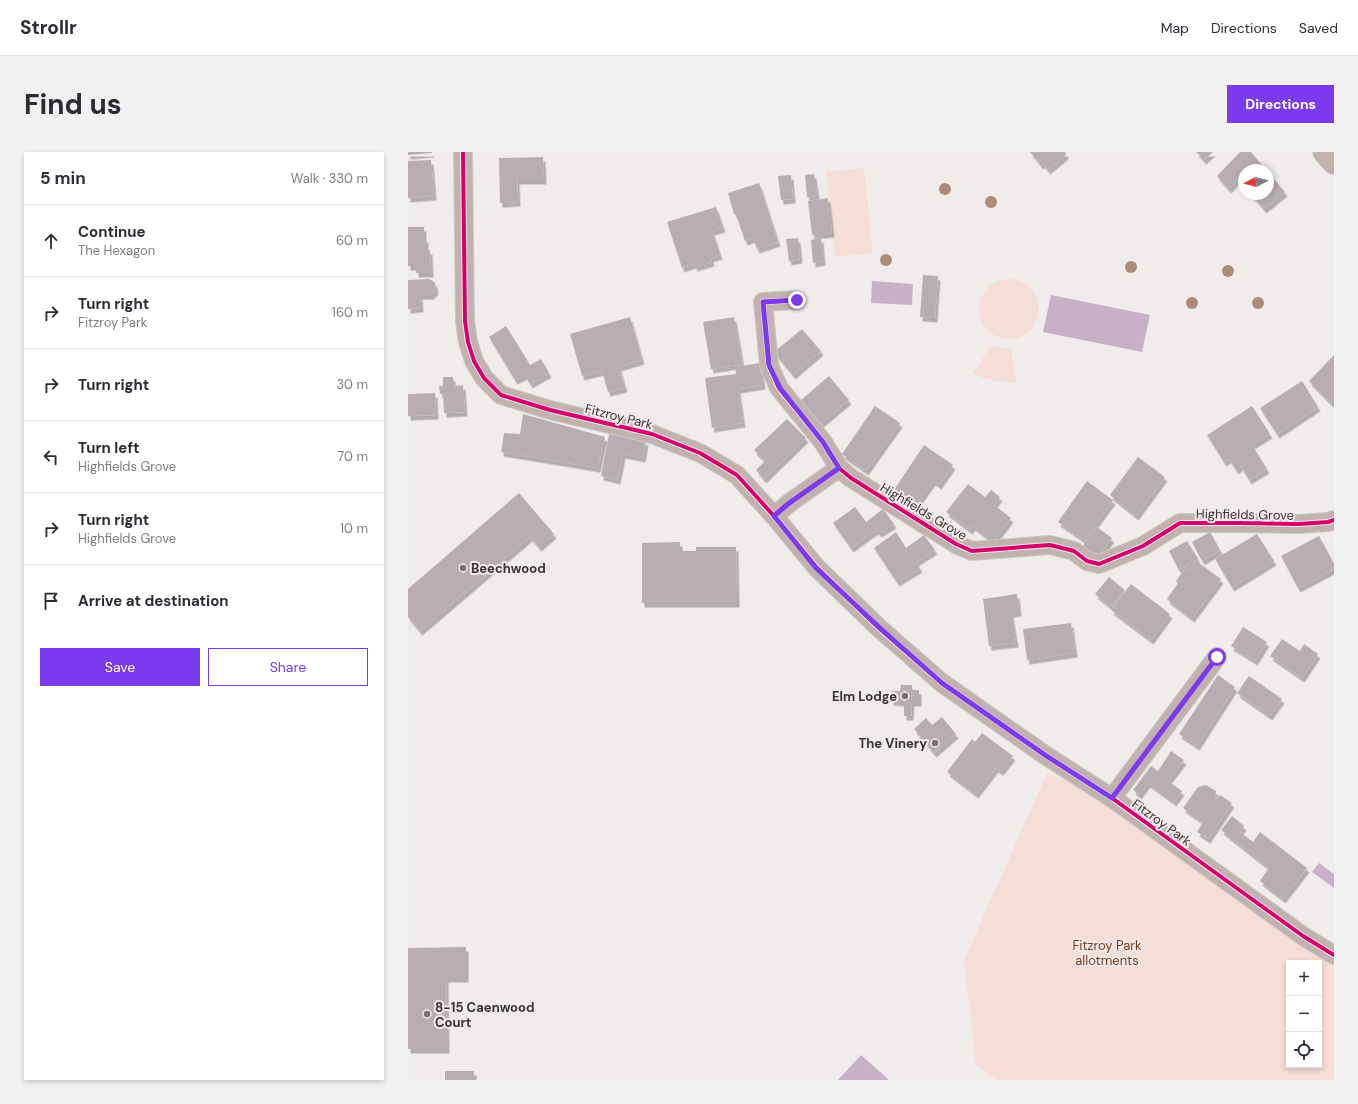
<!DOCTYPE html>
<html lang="en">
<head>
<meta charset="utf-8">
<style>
	body { margin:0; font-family:"DM Sans",sans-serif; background:#f2f2f3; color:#2b2b33 }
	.controls { position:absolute; right:12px; bottom:12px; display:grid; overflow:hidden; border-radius:0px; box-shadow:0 2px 6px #0003 }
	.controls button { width:36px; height:36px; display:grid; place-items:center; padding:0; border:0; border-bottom:1px solid #e1e1e2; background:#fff; color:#2b2b33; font:20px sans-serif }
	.compass { position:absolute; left:830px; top:12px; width:36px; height:36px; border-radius:50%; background:#fff; box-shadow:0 2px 6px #0003; rotate:263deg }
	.stop { position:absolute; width:12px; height:12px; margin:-9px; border:3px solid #7c3aed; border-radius:50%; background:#fff }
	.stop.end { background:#7c3aed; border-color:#fff; box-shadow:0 1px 4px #0008 }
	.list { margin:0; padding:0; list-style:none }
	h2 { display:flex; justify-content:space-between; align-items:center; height:52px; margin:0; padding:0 16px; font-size:17px }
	h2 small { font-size:13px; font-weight:400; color:#7c7c81 }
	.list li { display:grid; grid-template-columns:26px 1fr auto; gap:12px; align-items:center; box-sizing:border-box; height:72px; padding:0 16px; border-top:1px solid #e1e1e2 }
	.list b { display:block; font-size:15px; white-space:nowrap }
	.list p { margin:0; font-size:13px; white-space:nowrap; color:#7c7c81 }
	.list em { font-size:13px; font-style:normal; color:#7c7c81 }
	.actions { display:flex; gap:8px; padding:12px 16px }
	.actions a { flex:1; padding:9px 0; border:1px solid #7c3aed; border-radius:0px; text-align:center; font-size:14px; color:#7c3aed }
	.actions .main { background:#7c3aed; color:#fff }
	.icon { flex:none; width:22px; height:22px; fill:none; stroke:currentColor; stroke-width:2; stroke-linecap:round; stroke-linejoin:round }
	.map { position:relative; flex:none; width:926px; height:928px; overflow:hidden; border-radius:0px }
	header { display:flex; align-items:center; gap:24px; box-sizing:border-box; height:56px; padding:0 20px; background:#fff; border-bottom:1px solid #e1e1e2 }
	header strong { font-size:19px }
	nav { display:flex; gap:22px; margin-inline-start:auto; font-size:14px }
	.intro { display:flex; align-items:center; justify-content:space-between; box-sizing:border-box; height:96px; padding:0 24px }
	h1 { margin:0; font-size:28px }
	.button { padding:10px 18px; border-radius:0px; background:#7c3aed; color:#fff; font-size:14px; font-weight:700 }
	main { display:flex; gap:24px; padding:0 24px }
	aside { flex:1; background:#fff; border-radius:0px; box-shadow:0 2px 6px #0003 }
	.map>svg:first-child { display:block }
</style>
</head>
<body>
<header>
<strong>Strollr</strong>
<nav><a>Map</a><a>Directions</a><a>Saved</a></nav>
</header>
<div class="intro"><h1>Find us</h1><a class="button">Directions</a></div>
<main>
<aside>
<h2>5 min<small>Walk · 330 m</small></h2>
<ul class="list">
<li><svg class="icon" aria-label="ahead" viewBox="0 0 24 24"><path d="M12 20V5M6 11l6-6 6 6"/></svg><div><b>Continue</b><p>The Hexagon</p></div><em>60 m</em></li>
<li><svg class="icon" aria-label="right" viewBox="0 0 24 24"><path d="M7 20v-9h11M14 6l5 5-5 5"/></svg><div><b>Turn right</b><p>Fitzroy Park</p></div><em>160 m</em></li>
<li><svg class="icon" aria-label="right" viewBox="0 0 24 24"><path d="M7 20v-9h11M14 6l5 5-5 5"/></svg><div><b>Turn right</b></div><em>30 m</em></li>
<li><svg class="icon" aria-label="left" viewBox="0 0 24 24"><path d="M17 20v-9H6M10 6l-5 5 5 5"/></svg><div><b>Turn left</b><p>Highfields Grove</p></div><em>70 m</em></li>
<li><svg class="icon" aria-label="right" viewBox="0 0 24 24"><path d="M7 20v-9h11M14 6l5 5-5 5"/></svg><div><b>Turn right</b><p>Highfields Grove</p></div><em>10 m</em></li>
<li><svg class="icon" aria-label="arrive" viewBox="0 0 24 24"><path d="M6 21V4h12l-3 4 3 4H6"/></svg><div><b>Arrive at destination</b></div></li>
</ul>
<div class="actions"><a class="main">Save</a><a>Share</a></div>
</aside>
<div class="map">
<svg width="926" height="928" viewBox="0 0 926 928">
	<defs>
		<filter id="shadow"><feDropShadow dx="2.5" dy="4.5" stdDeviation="0" flood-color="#0004"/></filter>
	</defs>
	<rect width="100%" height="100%" fill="#f1ecec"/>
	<!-- green -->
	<g fill="#f4ded5" fill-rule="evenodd">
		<path d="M 456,16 L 465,101 L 427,105 L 418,20 Z"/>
		<circle cx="601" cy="157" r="30"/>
		<path d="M 583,193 L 594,196 L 603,197 L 608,230 C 592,231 580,228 565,222 Z"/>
		<path d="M 639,621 L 704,646 L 926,803 L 926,928 L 588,928 L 568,914 L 556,808 ZM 881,811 L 911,811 L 911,913 L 881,913 Z"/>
	</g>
	<!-- water -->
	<g fill="#c8b0c7">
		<path d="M 464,129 L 505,132 L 504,153 L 463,151 Z"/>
		<path d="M 643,143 L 742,163 L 734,200 L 635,180 Z"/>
		<path d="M 911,711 L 926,722 L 926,736 L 904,720 Z"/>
		<path d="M 453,903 L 480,927 L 480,928 L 430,928 Z"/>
	</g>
	<!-- building -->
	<g fill="#b8adb2" filter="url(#shadow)">
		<path d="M 0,0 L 24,0 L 24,1 L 0,3 Z"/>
		<path d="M 622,0 L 658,0 L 657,1 L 658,3 L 640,18 L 635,12 L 633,13 Z"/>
		<path d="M 788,0 L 805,0 L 796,8 Z"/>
		<path d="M 832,0 L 843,0 L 858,18 L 840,18 L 839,17 L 836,18 L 836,20 L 821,37 L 809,24 Z"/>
		<path d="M 135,5 L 136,28 L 109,28 L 110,50 L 92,51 L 91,6 Z"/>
		<path d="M 23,8 L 26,44 L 0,46 L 0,9 Z"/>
		<path d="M 860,20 L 877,40 L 856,57 L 843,42 L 860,42 Z"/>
		<path d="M 406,22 L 409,44 L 399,45 L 397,23 Z"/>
		<path d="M 383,23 L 385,47 L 373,48 L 370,24 Z"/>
		<path d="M 351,31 L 370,90 L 349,97 L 345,86 L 337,89 L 328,62 L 326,62 L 320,41 Z"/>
		<path d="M 420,46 L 424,81 L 404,83 L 400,49 Z"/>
		<path d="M 308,55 L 315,76 L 304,79 L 312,103 L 303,106 L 304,110 L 287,115 L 286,112 L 274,116 L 259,70 Z"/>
		<path d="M 0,75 L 16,75 L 16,86 L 18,86 L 18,98 L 22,98 L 23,121 L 8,121 L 8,114 L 0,114 Z"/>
		<path d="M 390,86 L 392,107 L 381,109 L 378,87 Z"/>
		<path d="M 413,86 L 415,109 L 405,111 L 403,88 Z"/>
		<path d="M 515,123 L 530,124 L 527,166 L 512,165 Z"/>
		<path d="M 22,127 L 27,131 L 28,138 L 23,143 L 12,143 L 13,156 L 0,157 L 0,128 Z"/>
		<path d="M 222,165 L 234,208 L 211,215 L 217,236 L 200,240 L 194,219 L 174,224 L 162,182 Z"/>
		<path d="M 326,165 L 334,212 L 303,217 L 295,170 Z"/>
		<path d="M 98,174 L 122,213 L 133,207 L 141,221 L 122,232 L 117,223 L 107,228 L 81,185 Z"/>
		<path d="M 394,177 L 413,199 L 385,223 L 366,200 Z"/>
		<path d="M 926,203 L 926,248 L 923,251 L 901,229 Z"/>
		<path d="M 352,211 L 355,233 L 330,237 L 335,271 L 304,276 L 297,226 L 328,222 L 327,215 Z"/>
		<path d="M 421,224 L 441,248 L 412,272 L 393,248 Z"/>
		<path d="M 35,225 L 45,225 L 46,234 L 55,233 L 57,260 L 36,261 L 35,242 L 32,242 L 31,234 L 35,234 Z"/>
		<path d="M 894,229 L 910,255 L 869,282 L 852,256 Z"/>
		<path d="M 27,241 L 28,263 L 0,264 L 0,242 Z"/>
		<path d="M 467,254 L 492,271 L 458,319 L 434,302 Z"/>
		<path d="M 844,254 L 862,282 L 844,293 L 859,317 L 841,328 L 833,314 L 828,318 L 821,307 L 816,310 L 799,283 Z"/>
		<path d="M 115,262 L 197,285 L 190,316 L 93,300 L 96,281 L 112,282 Z"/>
		<path d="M 379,267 L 398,286 L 356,327 L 348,318 L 357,309 L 346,298 Z"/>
		<path d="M 201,282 L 238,289 L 235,306 L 215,302 L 210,328 L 193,324 Z"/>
		<path d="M 516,293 L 545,313 L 531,333 L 525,329 L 506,356 L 484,341 Z"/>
		<path d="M 730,305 L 757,325 L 728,364 L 702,343 Z"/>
		<path d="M 679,329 L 705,348 L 676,388 L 650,370 Z"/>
		<path d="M 560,332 L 577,345 L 583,338 L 592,345 L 586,353 L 603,366 L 585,390 L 565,374 L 562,378 L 538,360 Z"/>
		<path d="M 111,341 L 146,382 L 131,395 L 122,385 L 12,479 L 0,465 L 0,437 Z"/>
		<path d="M 447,355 L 458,370 L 475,357 L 486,372 L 471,381 L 468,378 L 443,396 L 425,371 Z"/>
		<path d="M 689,375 L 704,386 L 689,406 L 674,395 Z"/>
		<path d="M 488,380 L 498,396 L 516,383 L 527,398 L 508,410 L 512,416 L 489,430 L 466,396 Z"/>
		<path d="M 802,380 L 812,398 L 794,409 L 784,390 Z"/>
		<path d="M 849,382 L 866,409 L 824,435 L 807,407 Z"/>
		<path d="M 911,384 L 926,412 L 926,417 L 890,436 L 873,404 Z"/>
		<path d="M 779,389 L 790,407 L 771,418 L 761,399 Z"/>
		<path d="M 272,390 L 272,399 L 288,399 L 288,395 L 328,395 L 329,451 L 234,451 L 234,391 Z"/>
		<path d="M 788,409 L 813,427 L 784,466 L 759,447 L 770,431 L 768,429 L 778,415 L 782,417 Z"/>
		<path d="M 701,425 L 717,438 L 703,455 L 687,442 Z"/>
		<path d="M 723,432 L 762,462 L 743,488 L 703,458 Z"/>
		<path d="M 609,442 L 611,460 L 603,461 L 608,491 L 581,494 L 575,447 Z"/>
		<path d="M 663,471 L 667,501 L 619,508 L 615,477 Z"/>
		<path d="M 835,475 L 859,490 L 847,509 L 823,494 Z"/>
		<path d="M 874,487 L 892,499 L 896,492 L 910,502 L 894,526 L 862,504 Z"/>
		<path d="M 810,523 L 827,535 L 789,594 L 771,582 Z"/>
		<path d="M 841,524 L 874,547 L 862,564 L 829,541 Z"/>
		<path d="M 493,533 L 504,533 L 504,538 L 511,538 L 511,550 L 504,550 L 503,564 L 496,564 L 496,550 L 483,549 L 483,539 L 492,539 Z"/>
		<path d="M 534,565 L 548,582 L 526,601 L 506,577 L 518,566 L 524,573 Z"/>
		<path d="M 574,581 L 605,604 L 593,619 L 588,616 L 568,642 L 539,620 L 564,587 L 567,590 Z"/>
		<path d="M 763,599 L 776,608 L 760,629 L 774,639 L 766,650 L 740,631 L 731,643 L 725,638 L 743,614 L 750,619 Z"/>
		<path d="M 798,633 L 808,639 L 807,649 L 812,643 L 824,651 L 800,687 L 789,680 L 795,670 L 775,656 L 790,635 Z"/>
		<path d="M 824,664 L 836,674 L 832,680 L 845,690 L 852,680 L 899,716 L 875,747 L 852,729 L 861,716 L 813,678 Z"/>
		<path d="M 58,795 L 58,826 L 38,826 L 39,897 L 0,897 L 0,796 Z"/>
		<rect x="37" y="919" width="29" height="9"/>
	</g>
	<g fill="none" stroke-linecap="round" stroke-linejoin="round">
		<!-- minor casing -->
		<g stroke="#cbc8c8" stroke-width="20">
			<g id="minor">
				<path d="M 55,0 L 57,169 L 60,190 L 66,209 L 76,226 L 93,243 L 142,258 L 244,282 L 292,301 L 329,323 L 366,364 L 409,416 L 471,476 L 534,531 L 637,603 L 704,646 L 895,784 L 926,803"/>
				<path d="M 389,148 L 355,150 L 361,213 L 371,236 L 415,290 L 431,316 L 443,326 L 548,392 L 564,399 L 642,393 L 666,399 L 679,409 L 691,412 L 735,394 L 772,371 L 833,371 L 891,372 L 920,370 L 926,368"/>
				<path d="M 366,364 L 380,352 L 431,316"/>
				<path d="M 704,646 L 809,505"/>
			</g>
		</g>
		<!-- tertiary casing -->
		<g stroke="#cbc8c8" stroke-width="24">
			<path id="tertiary" d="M 916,0 L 926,11"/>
		</g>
		<!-- minor -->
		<use href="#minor" stroke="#c1b2b0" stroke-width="18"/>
		<!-- tertiary -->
		<use href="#tertiary" stroke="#c1b2b0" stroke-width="22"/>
		<!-- cycleway casing -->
		<g stroke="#f4e9eb" stroke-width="6">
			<g id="cycleway">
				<path d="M 55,0 L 57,169 L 60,190 L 66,209 L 76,226 L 93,243 L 142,258 L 244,282 L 292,301 L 329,323 L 366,364 L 409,416 L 471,476 L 534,531 L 637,603 L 704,646 L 895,784 L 926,803"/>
				<path d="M 389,148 L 355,150 L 361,213 L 371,236 L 415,290 L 431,316 L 443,326 L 548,392 L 564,399 L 642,393 L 666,399 L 679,409 L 691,412 L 735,394 L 772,371 L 833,371 L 891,372 L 920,370 L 926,368"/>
			</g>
		</g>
		<!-- cycleway -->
		<use href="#cycleway" stroke="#d6006c" stroke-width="4"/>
	</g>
	<!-- trees -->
	<g fill="#ac8b7b">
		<circle cx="537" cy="37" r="6"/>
		<circle cx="583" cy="50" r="6"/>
		<circle cx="478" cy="108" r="6"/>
		<circle cx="723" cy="115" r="6"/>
		<circle cx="820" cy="119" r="6"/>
		<circle cx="784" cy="151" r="6"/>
		<circle cx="850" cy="151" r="6"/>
	</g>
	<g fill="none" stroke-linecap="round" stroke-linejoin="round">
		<!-- route -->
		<path stroke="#7c3aed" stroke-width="5" d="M 389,148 L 355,150 L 361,213 L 372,236 L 415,290 L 431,316 L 380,352 L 366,364 L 408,416 L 472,476 L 534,531 L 637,603 L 704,646 L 809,505"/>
	</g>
	<!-- markers -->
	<g fill="#787474" stroke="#f4e9eb" stroke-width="1.5">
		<circle cx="55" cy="416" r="4"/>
		<circle cx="497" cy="544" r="4"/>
		<circle cx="527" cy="591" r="4"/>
		<circle cx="19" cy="862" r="4"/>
	</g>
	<g text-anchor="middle" stroke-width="4" stroke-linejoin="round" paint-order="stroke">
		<!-- street labels -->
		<g font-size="13" fill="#373333" stroke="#f4e9eb">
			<text transform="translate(211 264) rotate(14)" y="5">Fitzroy Park</text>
			<text transform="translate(516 359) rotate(31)" y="5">Highfields Grove</text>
			<text transform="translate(837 362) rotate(1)" y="5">Highfields Grove</text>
			<text transform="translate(754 670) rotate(36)" y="5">Fitzroy Park</text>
		</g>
		<!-- poi labels -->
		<g font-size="13" font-weight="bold" fill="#373333" stroke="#f4e9eb" text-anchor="start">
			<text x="63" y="421">Beechwood</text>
			<text x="489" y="549" text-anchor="end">Elm Lodge</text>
			<text x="519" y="596" text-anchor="end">The Vinery</text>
			<text x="27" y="860">8-15 Caenwood<tspan x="27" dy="15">Court</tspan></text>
		</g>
		<!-- park labels -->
		<g font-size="13" fill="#743b1e" stroke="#f4e9eb">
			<text x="699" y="798">Fitzroy Park<tspan x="699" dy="15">allotments</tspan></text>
		</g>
	</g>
</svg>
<div class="controls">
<button>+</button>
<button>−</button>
<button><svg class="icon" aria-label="locate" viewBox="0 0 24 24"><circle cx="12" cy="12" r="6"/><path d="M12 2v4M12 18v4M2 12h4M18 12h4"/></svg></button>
</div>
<svg class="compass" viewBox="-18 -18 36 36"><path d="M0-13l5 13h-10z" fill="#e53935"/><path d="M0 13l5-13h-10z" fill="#7c7c81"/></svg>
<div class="stop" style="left:809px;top:505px"></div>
<div class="stop end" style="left:389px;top:148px"></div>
</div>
</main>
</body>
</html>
